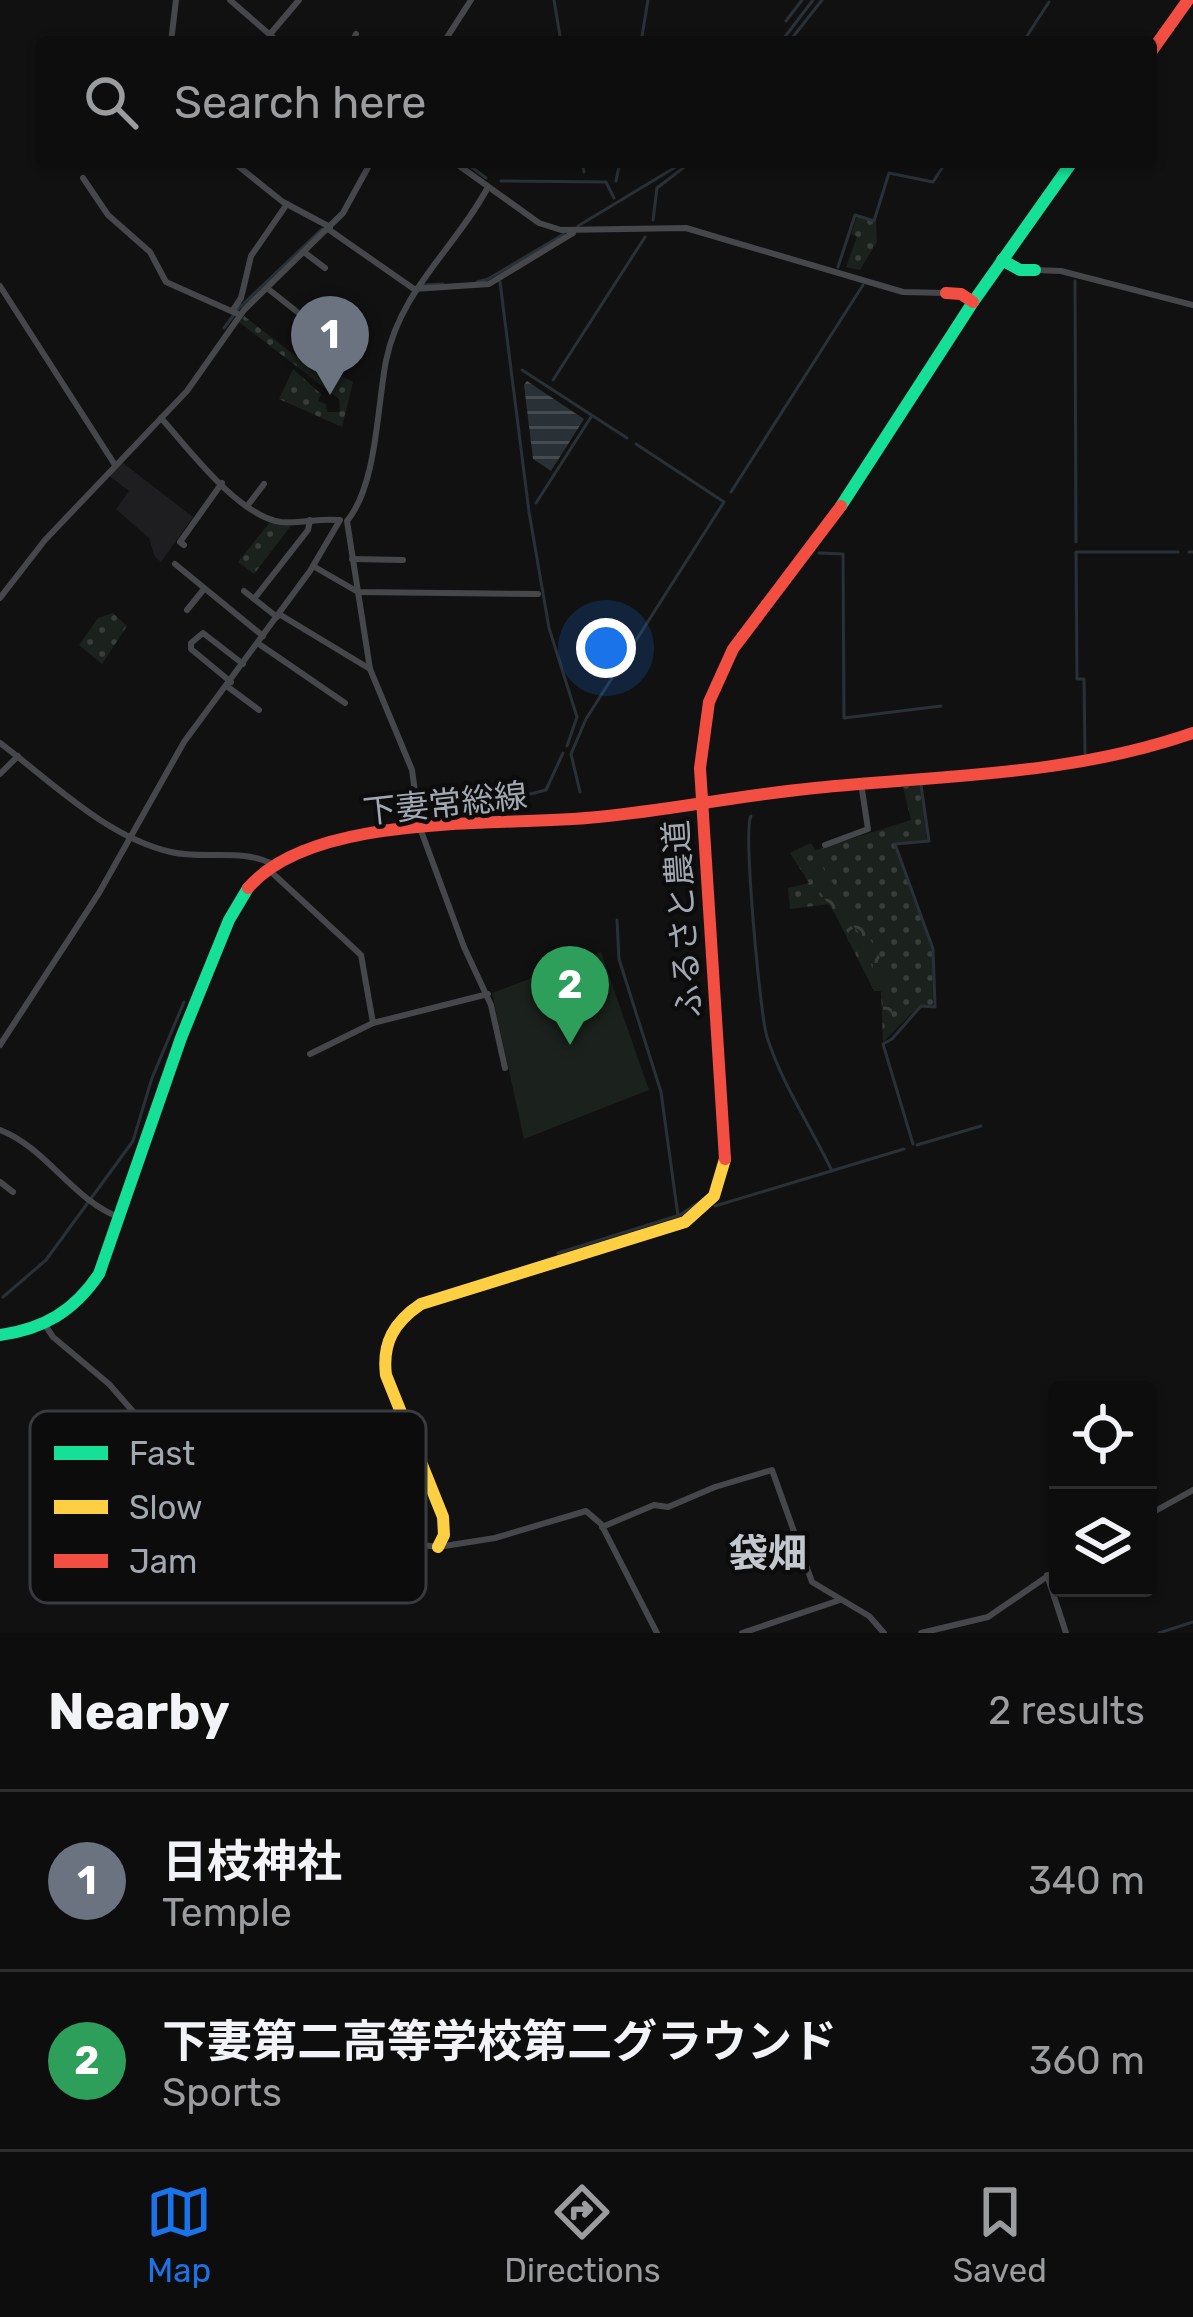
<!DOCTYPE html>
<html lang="en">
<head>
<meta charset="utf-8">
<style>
	body { margin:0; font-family:Rubik,"Noto Sans JP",sans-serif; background:#1b1b1c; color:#f1f3f6 }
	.controls { position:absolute; right:36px; bottom:36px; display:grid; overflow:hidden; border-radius:12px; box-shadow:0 3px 9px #0004 }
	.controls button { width:108px; height:108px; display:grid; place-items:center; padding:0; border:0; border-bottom:3px solid #2d2d2e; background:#0d0d0e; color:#f1f3f6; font:60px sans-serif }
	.you { position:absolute; left:606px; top:648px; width:42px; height:42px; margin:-30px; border:9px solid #fff; border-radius:50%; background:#1a73e8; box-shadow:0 0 0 18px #1a73e833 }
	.badge { display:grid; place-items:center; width:78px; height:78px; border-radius:50%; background:#1a73e8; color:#fff; font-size:39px; font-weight:700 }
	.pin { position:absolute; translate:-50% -99px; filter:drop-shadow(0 3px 6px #0008) }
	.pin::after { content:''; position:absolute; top:63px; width:42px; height:36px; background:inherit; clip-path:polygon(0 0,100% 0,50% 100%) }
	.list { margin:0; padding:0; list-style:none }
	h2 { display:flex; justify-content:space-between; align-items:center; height:156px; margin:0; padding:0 48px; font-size:51px }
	h2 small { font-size:39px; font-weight:400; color:#9a9c9e }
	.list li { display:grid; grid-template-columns:78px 1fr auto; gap:36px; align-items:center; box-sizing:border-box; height:180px; padding:0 48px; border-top:3px solid #2d2d2e }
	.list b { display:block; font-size:45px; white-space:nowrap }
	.list p { margin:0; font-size:39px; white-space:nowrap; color:#9a9c9e }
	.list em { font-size:39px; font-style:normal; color:#9a9c9e }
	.icon { flex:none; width:66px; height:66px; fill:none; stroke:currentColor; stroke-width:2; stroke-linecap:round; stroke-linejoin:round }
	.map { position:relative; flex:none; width:1193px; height:1633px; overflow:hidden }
	.search { position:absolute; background:#0d0d0e; box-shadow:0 3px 9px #0004; left:36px; right:36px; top:36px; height:132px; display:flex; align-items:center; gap:30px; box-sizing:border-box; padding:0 42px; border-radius:12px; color:#9a9c9e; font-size:45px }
	.sheet { height:516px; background:#0d0d0e }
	nav { display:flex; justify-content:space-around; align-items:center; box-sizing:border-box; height:168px; border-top:3px solid #2d2d2e; background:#0d0d0e; font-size:33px; color:#9a9c9e }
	nav a { display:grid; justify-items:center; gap:6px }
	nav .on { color:#1a73e8 }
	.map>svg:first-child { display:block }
</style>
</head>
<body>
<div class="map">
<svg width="1193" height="1633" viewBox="0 0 1193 1633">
	<defs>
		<pattern id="green-dots" width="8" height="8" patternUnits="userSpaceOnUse" patternTransform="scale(3)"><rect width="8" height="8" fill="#1b211c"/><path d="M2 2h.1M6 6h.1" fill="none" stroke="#393e3b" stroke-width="1.8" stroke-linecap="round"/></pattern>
		<pattern id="forest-crowns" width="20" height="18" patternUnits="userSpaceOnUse" patternTransform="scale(3)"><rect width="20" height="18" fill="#1b211c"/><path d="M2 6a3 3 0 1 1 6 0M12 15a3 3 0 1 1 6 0" fill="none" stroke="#393e3b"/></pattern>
		<pattern id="water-rules" width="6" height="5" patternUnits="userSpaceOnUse" patternTransform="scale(3)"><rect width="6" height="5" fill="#293136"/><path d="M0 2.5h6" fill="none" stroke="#454c51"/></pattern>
	</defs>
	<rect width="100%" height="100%" fill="#111112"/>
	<!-- built -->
	<path fill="#1e1e20" d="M 119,460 L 193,517 L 161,562 L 155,557 L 149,538 L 116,509 L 129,491 L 107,474 Z"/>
	<!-- green -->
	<g fill="url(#green-dots)">
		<path d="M 857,217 L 876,222 L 877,242 L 860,270 L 846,267 L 857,237 L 851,234 Z"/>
		<path d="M 244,316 L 302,361 L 307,358 L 353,382 L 342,427 L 279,399 L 293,369 L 321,394 L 318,401 L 326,404 L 327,412 L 340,412 L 339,399 L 239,322 Z"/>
		<path d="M 271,521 L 293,523 L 254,574 L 238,562 Z"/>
		<path d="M 113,613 L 127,626 L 102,664 L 79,645 L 98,618 Z"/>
		<path d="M 921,785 L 927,840 L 894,843 L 932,948 L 933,1006 L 920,1005 L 883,1042 L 881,991 L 874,991 L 830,904 L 790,909 L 788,888 L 809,883 L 790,853 L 811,843 L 815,850 L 820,849 L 911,820 L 903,787 Z"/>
	</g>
	<!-- forest -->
	<path fill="url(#forest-crowns)" d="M 821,865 C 852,914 905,969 889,1032 L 885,1030 C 883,992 877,950 849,921 L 871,964 L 878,990 L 872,985 L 850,936 L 816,886 L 819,882 L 827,888 L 816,870 Z"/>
	<!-- pitch -->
	<path fill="#1b211c" d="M 601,952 L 649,1090 L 524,1139 L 492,993 Z"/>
	<!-- water -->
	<path fill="url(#water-rules)" d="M 527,381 L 584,419 L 551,471 L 533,459 L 524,385 Z"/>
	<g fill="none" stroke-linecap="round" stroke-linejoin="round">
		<!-- stream -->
		<g stroke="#293136" stroke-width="3">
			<path d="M 554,0 L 561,42"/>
			<path d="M 786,21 L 802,0"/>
			<path d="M 641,42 L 648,0"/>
			<path d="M 781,42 L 813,0"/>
			<path d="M 789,42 L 822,0"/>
			<path d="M 1023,42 L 1049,2"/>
			<path d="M 465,162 L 486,178"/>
			<path d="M 582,162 L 584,172"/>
			<path d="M 501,181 L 606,182 L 614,198"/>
			<path d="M 616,181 L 620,162"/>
			<path d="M 653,220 L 657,188 L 691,162"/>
			<path d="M 578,226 L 684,162"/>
			<path d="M 838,267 L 855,215 L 874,221 L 889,173 L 933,182 L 946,162"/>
			<path d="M 1075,281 L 1076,542"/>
			<path d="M 477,282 L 488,279 L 564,234"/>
			<path d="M 500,282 L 529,512 L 549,628 L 577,717 L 567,746"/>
			<path d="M 423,285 L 443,284"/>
			<path d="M 224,328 L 239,308 L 322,229"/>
			<path d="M 522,370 L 627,438"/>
			<path d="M 553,380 L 645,237"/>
			<path d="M 731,492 L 863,285"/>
			<path d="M 536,503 L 591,417"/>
			<path d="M 1189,552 L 1193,552"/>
			<path d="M 819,553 L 843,554 L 844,718 L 941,706"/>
			<path d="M 1085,753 L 1084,679 L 1077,679 L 1076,552 L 1178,552"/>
			<path d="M 580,792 L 571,754 L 586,719 L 724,502 L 636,444"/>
			<path d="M 482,812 L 511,799 L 546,790 L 563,753"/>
			<path d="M 751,816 C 743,830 760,1014 767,1037 C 782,1084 811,1127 832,1171"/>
			<path d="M 617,920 L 619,959 L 661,1092 L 678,1216"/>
			<path d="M 913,1144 L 883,1044 L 892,1039 L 921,1006 L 935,1007 L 933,949 L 895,844 L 929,841 L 921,785"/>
			<path d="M 917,1145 L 981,1126"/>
			<path d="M 715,1206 L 904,1149"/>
			<path d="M 558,1253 L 680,1215 L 704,1199"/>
			<path d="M 3,1297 L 46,1260 L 133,1141 L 152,1078 L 184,1002"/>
			<path d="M 1159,1633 L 1193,1622"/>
		</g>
		<!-- street -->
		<g stroke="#46474a" stroke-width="6">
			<path d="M 230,0 L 276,40"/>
			<path d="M 271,33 L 299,0"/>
			<path d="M 171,42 L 176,0"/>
			<path d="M 352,42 L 356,34"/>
			<path d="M 444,42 L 471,0"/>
			<path d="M 233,162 L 283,202 L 330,227"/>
			<path d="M 454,162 L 539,223 L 561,230 L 686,228 L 903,292 L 946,293"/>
			<path d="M 83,178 L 108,215 L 150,252 L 166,282 L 240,315"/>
			<path d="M 488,187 C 455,249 400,290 386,361 C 377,407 377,485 347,521 L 370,669 L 412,770 L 420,828 L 464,947 L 491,1005 L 505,1068"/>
			<path d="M 328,229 L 414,289 L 489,284 L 573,233"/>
			<path d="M 304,252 L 325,268"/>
			<path d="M 1035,270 L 1061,271 L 1193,305"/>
			<path d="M 0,286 L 115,465"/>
			<path d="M 267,288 L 315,326"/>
			<path d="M 233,310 L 241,298 L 251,256 L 287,204"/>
			<path d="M 161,418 C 189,449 238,516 281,522 C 300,524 319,518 338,520"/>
			<path d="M 248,505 L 264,484"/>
			<path d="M 184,545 L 180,542 L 222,483"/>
			<path d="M 352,559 L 403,560"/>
			<path d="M 175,564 L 263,636"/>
			<path d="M 313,566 L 358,592 L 538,594"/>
			<path d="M 244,591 L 277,617"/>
			<path d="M 0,598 L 45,540 L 187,391 L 244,310 L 343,213 L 371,162"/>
			<path d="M 254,599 L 308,530 L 310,520"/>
			<path d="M 187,610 L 204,589"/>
			<path d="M 279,614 L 370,669"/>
			<path d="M 259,644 L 345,703"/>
			<path d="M 231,682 L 191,649 L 191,643 L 203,633 L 243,664"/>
			<path d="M 228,687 L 259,710"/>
			<path d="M 0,743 C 52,782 106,837 171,852 C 203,860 243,848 272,864"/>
			<path d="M 0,774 L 18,756"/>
			<path d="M 825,845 L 868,829 L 861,783"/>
			<path d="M 268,869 L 361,955 L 373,1023 L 488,994"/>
			<path d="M 0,1045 L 99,893 L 184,742 L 310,571 L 340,520"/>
			<path d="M 310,1054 L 373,1023"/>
			<path d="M 0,1130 C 47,1148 72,1200 121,1218"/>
			<path d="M 0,1182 L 13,1192"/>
			<path d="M 45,1325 L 53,1337 L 109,1384 L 171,1455 L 196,1478 L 240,1506 L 276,1520 L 329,1533 L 438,1547 L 495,1538 L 586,1511 L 601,1524 L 657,1633"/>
			<path d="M 1148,1515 L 1193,1490"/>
			<path d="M 602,1527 L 654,1505 L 668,1507 L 715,1487 L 772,1470 L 812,1582 L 869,1616 L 884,1633"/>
			<path d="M 1047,1575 L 1066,1633"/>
			<path d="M 742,1633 L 840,1600"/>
			<path d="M 921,1633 L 988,1617 L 1058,1569"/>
		</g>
		<!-- fast -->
		<g stroke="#16e098" stroke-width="12">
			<path d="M 1002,260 L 1020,270 L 1035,270"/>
			<path d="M 841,506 L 973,302 L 1072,162"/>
			<path d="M 0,1335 C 44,1329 74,1311 99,1274 L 181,1038 L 229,920 L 248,888"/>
		</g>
		<!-- slow -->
		<path stroke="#ffcf43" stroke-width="12" d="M 438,1547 L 444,1535 L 443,1517 L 386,1375 C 382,1343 394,1322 421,1304 L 685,1222 L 714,1196 L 725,1159"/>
		<!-- jam -->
		<g stroke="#f24e42" stroke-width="12">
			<path d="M 1151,52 L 1188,0"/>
			<path d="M 946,293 L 961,294 L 973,302"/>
			<path d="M 248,888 C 314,811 503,827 598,817 C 671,810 742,795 815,788 C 943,775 1070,776 1193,733"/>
			<path d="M 725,1159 L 700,768 L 709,702 L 733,649 L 841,506"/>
		</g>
	</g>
	<g text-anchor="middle" stroke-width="9" stroke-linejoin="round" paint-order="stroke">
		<!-- street labels -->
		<g font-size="33" fill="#a2a8b2" stroke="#0c0c0d">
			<text transform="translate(445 803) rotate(-6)" y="12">下妻常総線</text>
			<text transform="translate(682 919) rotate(-94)" y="12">ふるさと農道</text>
		</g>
		<!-- quarter labels -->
		<g font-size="39" font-weight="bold" fill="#c3c7ce" stroke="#0c0c0d">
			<text x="768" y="1567">袋畑</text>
		</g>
	</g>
	<!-- legend -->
	<rect x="30" y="1411" width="396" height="192" rx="18" fill="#0c0c0d" stroke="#393b3f" stroke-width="3"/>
	<rect x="54" y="1446" width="54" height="14" fill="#16e098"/>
	<rect x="54" y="1500" width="54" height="14" fill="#ffcf43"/>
	<rect x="54" y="1554" width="54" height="14" fill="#f24e42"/>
	<g font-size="33" fill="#a2a8b2">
		<text x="129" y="1465">Fast</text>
		<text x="129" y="1519">Slow</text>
		<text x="129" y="1573">Jam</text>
	</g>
</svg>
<div class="controls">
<button><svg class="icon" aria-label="locate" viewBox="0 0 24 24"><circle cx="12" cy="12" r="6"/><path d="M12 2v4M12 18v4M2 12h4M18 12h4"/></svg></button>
<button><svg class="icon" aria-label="layers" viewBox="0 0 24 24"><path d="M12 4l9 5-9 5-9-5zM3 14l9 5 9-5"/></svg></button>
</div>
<div class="you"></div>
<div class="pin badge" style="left:330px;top:395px;background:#6b7280">1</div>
<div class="pin badge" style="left:570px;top:1045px;background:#2e9e5b">2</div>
<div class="search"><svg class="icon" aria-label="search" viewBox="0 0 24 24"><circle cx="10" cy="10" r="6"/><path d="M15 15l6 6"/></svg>Search here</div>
</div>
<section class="sheet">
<h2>Nearby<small>2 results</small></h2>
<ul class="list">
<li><span class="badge" style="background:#6b7280">1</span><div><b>日枝神社</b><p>Temple</p></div><em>340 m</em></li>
<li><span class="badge" style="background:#2e9e5b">2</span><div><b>下妻第二高等学校第二グラウンド</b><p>Sports</p></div><em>360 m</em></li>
</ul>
</section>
<nav>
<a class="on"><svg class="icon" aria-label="map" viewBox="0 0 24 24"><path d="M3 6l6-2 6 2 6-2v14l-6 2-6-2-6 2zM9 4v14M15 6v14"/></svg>Map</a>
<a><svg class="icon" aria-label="directions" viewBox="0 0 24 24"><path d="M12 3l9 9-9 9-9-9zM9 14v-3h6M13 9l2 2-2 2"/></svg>Directions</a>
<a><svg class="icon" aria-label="saved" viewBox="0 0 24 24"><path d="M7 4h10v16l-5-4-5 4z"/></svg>Saved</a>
</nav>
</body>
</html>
